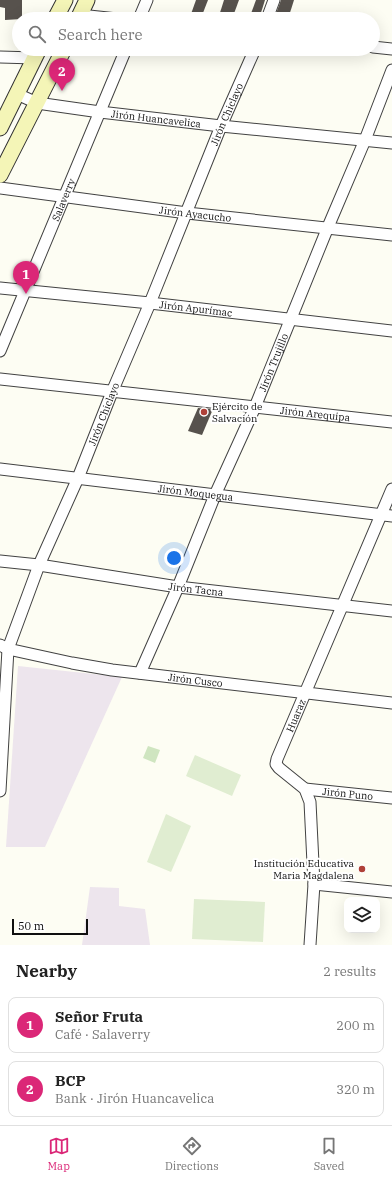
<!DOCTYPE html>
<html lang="en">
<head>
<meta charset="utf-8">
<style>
	body { margin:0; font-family:"IBM Plex Serif",serif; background:#f6f6f6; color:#222 }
	.controls { position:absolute; right:12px; bottom:12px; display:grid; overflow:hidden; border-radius:8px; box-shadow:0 4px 16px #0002 }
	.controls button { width:36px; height:36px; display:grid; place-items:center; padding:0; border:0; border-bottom:1px solid #e0e0e0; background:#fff; color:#222; font:20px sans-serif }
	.scale { position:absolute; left:12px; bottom:10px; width:76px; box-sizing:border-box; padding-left:4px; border:2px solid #0f0f0f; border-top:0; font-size:11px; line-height:14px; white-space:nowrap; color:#0f0f0f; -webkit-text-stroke:3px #fff; paint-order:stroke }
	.you { position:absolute; left:174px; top:558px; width:14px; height:14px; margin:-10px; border:3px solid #fff; border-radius:50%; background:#1a73e8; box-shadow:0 0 0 6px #1a73e833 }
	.badge { display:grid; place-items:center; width:26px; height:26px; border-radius:50%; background:#db2777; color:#fff; font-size:13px; font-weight:700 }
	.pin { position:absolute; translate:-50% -33px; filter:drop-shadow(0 1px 2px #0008) }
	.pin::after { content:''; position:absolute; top:21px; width:14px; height:12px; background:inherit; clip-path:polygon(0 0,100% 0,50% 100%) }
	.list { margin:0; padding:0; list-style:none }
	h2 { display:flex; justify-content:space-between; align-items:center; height:52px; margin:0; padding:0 16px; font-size:17px }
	h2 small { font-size:13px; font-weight:400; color:#767676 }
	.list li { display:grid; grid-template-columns:26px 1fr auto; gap:12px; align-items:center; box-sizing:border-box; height:56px; margin:0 8px 8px; padding:0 8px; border:1px solid #e0e0e0; border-radius:8px }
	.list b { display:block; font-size:15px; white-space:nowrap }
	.list p { margin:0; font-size:13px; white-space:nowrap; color:#767676 }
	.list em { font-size:13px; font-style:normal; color:#767676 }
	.icon { flex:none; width:22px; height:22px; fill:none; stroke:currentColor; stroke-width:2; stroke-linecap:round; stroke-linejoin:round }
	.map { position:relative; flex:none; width:392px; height:945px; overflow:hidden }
	.search { position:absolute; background:#fff; box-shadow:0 4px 16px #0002; left:12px; right:12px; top:12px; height:44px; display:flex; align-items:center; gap:10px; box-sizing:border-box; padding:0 14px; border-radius:22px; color:#767676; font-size:15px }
	.sheet { height:180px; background:#fff }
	nav { display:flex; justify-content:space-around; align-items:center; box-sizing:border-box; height:56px; border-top:1px solid #e0e0e0; background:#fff; font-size:11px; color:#767676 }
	nav a { display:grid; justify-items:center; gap:2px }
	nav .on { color:#db2777 }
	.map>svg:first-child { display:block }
</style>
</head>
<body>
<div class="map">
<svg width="392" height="945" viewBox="0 0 392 945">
	<rect width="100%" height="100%" fill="#fdfdf3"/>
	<!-- industrial -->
	<g fill="#ede5ed">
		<path d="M 18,666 L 122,677 L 45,847 L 6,847 Z"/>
		<path d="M 90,887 L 119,888 L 119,906 L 145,909 L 150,945 L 0,945 L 82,945 Z"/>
	</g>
	<!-- green -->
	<path fill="#cfe5c0" d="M 148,746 L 160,750 L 155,763 L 143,758 Z"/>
	<!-- pitch -->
	<g fill="#e0edd1">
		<path d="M 195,755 L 241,775 L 232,796 L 186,776 Z"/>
		<path d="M 166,814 L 191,826 L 171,872 L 147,862 Z"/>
		<path d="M 194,899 L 265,902 L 263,942 L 192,939 Z"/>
	</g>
	<!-- building -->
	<g fill="#57524d">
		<path d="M 0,0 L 22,0 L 22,19 L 5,20 L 5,8 L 0,7 Z"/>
		<path d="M 196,0 L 208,0 L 201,18 L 191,14 Z"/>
		<path d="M 224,0 L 239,0 L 232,19 L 218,19 Z"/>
		<path d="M 256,0 L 265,0 L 259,19 L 249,19 Z"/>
		<path d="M 281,0 L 294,0 L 288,19 L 274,19 Z"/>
		<path d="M 198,408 L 213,409 L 202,435 L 188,431 Z"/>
	</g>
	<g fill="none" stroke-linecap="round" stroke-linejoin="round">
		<!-- street casing -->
		<g stroke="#424242" stroke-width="13">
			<g id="street">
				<path d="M 80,15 L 117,19"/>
				<path d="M 139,19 L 147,0"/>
				<path d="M 267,19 L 274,0"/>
				<path d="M 373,47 L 392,49"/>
				<path d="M 0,57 L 35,58"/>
				<path id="s1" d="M 17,94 L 37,103 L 100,112 L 221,126 L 392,143"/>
				<path id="s2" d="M 0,188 L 187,213 L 392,235"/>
				<path id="s3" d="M 0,288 L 150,303 L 392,331"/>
				<path id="s4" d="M 0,351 L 126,49"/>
				<path id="s5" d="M 0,379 L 392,422"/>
				<path id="s6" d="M 0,469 L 392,516"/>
				<path id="s7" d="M 0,561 L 39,565 L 178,587 L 392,611"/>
				<path id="s8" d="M 0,645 L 8,649 L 72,663 L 112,670 L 392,703"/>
				<path id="s9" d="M 140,673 L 178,587 L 215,495 L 255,407 L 328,227 L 365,140 L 392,70"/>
				<path id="s10" d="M 305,789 L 392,798"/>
				<path id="s11" d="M 0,791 L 8,649 L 39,565 L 78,478 L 112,392 L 150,303 L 221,126 L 255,49"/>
				<path d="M 314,884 L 392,892"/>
				<path id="s12" d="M 310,945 L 314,884 L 310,802 L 305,789 L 279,768 L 276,764 L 277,759 L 392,489"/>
			</g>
		</g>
		<!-- secondary casing -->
		<g stroke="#313131" stroke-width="17">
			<g id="secondary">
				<path d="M 55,19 L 65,0"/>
				<path d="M 78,19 L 87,0"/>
				<path d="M 0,128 L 39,49"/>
				<path d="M 0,175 L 64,49"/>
			</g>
		</g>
		<!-- street -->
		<use href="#street" stroke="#fff" stroke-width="11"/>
		<!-- secondary -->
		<use href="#secondary" stroke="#f4f5b7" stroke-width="15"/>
	</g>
	<!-- markers -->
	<g fill="#af4138" stroke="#fff" stroke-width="1.5">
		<circle cx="204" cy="412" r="4"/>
		<circle cx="362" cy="869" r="4"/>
	</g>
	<g text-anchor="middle" stroke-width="4" stroke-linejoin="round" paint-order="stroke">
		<!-- street labels -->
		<g font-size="10" fill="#0f0f0f" stroke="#fff">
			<text dy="4" stroke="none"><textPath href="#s11" startOffset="720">Jirón Chiclayo</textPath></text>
			<text dy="4" stroke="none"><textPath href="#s1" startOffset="142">Jirón Huancavelica</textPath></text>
			<text dy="4" stroke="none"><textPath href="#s4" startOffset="164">Salaverry</textPath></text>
			<text dy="4" stroke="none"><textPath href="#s2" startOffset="197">Jirón Ayacucho</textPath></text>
			<text dy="4" stroke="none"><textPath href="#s3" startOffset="197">Jirón Apurímac</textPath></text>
			<text dy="4" stroke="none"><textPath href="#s9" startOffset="338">Jirón Trujillo</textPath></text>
			<text dy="4" stroke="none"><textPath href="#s11" startOffset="396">Jirón Chiclayo</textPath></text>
			<text dy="4" stroke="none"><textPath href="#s5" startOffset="317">Jirón Arequipa</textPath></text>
			<text dy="4" stroke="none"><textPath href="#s6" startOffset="197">Jirón Moquegua</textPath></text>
			<text dy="4" stroke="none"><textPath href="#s7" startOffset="198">Jirón Tacna</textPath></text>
			<text dy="4" stroke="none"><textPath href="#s8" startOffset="199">Jirón Cusco</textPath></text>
			<text dy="4" stroke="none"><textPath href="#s12" startOffset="248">Huaraz</textPath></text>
			<text dy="4" stroke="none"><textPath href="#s10" startOffset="43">Jirón Puno</textPath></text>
		</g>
		<!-- poi labels -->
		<g font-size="10" fill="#0f0f0f" stroke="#fff" text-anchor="start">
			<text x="212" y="410">Ejército de<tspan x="212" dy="12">Salvación</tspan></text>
			<text x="354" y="867" text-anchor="end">Institución Educativa<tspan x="354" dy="12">Maria Magdalena</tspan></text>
		</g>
	</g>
</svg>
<div class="controls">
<button><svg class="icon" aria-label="layers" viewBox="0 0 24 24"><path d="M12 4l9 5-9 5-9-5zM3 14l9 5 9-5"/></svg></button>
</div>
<div class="scale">50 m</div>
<div class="you"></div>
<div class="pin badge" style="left:26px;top:294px">1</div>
<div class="pin badge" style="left:62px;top:91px">2</div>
<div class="search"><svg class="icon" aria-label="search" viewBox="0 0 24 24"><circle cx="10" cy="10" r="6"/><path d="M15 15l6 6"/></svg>Search here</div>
</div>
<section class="sheet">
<h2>Nearby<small>2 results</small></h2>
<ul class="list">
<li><span class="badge">1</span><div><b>Señor Fruta</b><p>Café · Salaverry</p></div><em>200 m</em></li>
<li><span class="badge">2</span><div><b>BCP</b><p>Bank · Jirón Huancavelica</p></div><em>320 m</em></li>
</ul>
</section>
<nav>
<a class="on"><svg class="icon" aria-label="map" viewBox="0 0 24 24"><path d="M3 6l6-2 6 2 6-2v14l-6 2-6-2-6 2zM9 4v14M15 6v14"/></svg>Map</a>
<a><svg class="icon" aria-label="directions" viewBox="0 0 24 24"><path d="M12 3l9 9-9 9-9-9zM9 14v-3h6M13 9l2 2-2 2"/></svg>Directions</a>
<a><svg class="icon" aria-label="saved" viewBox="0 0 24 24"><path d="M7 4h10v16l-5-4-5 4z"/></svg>Saved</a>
</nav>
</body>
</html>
